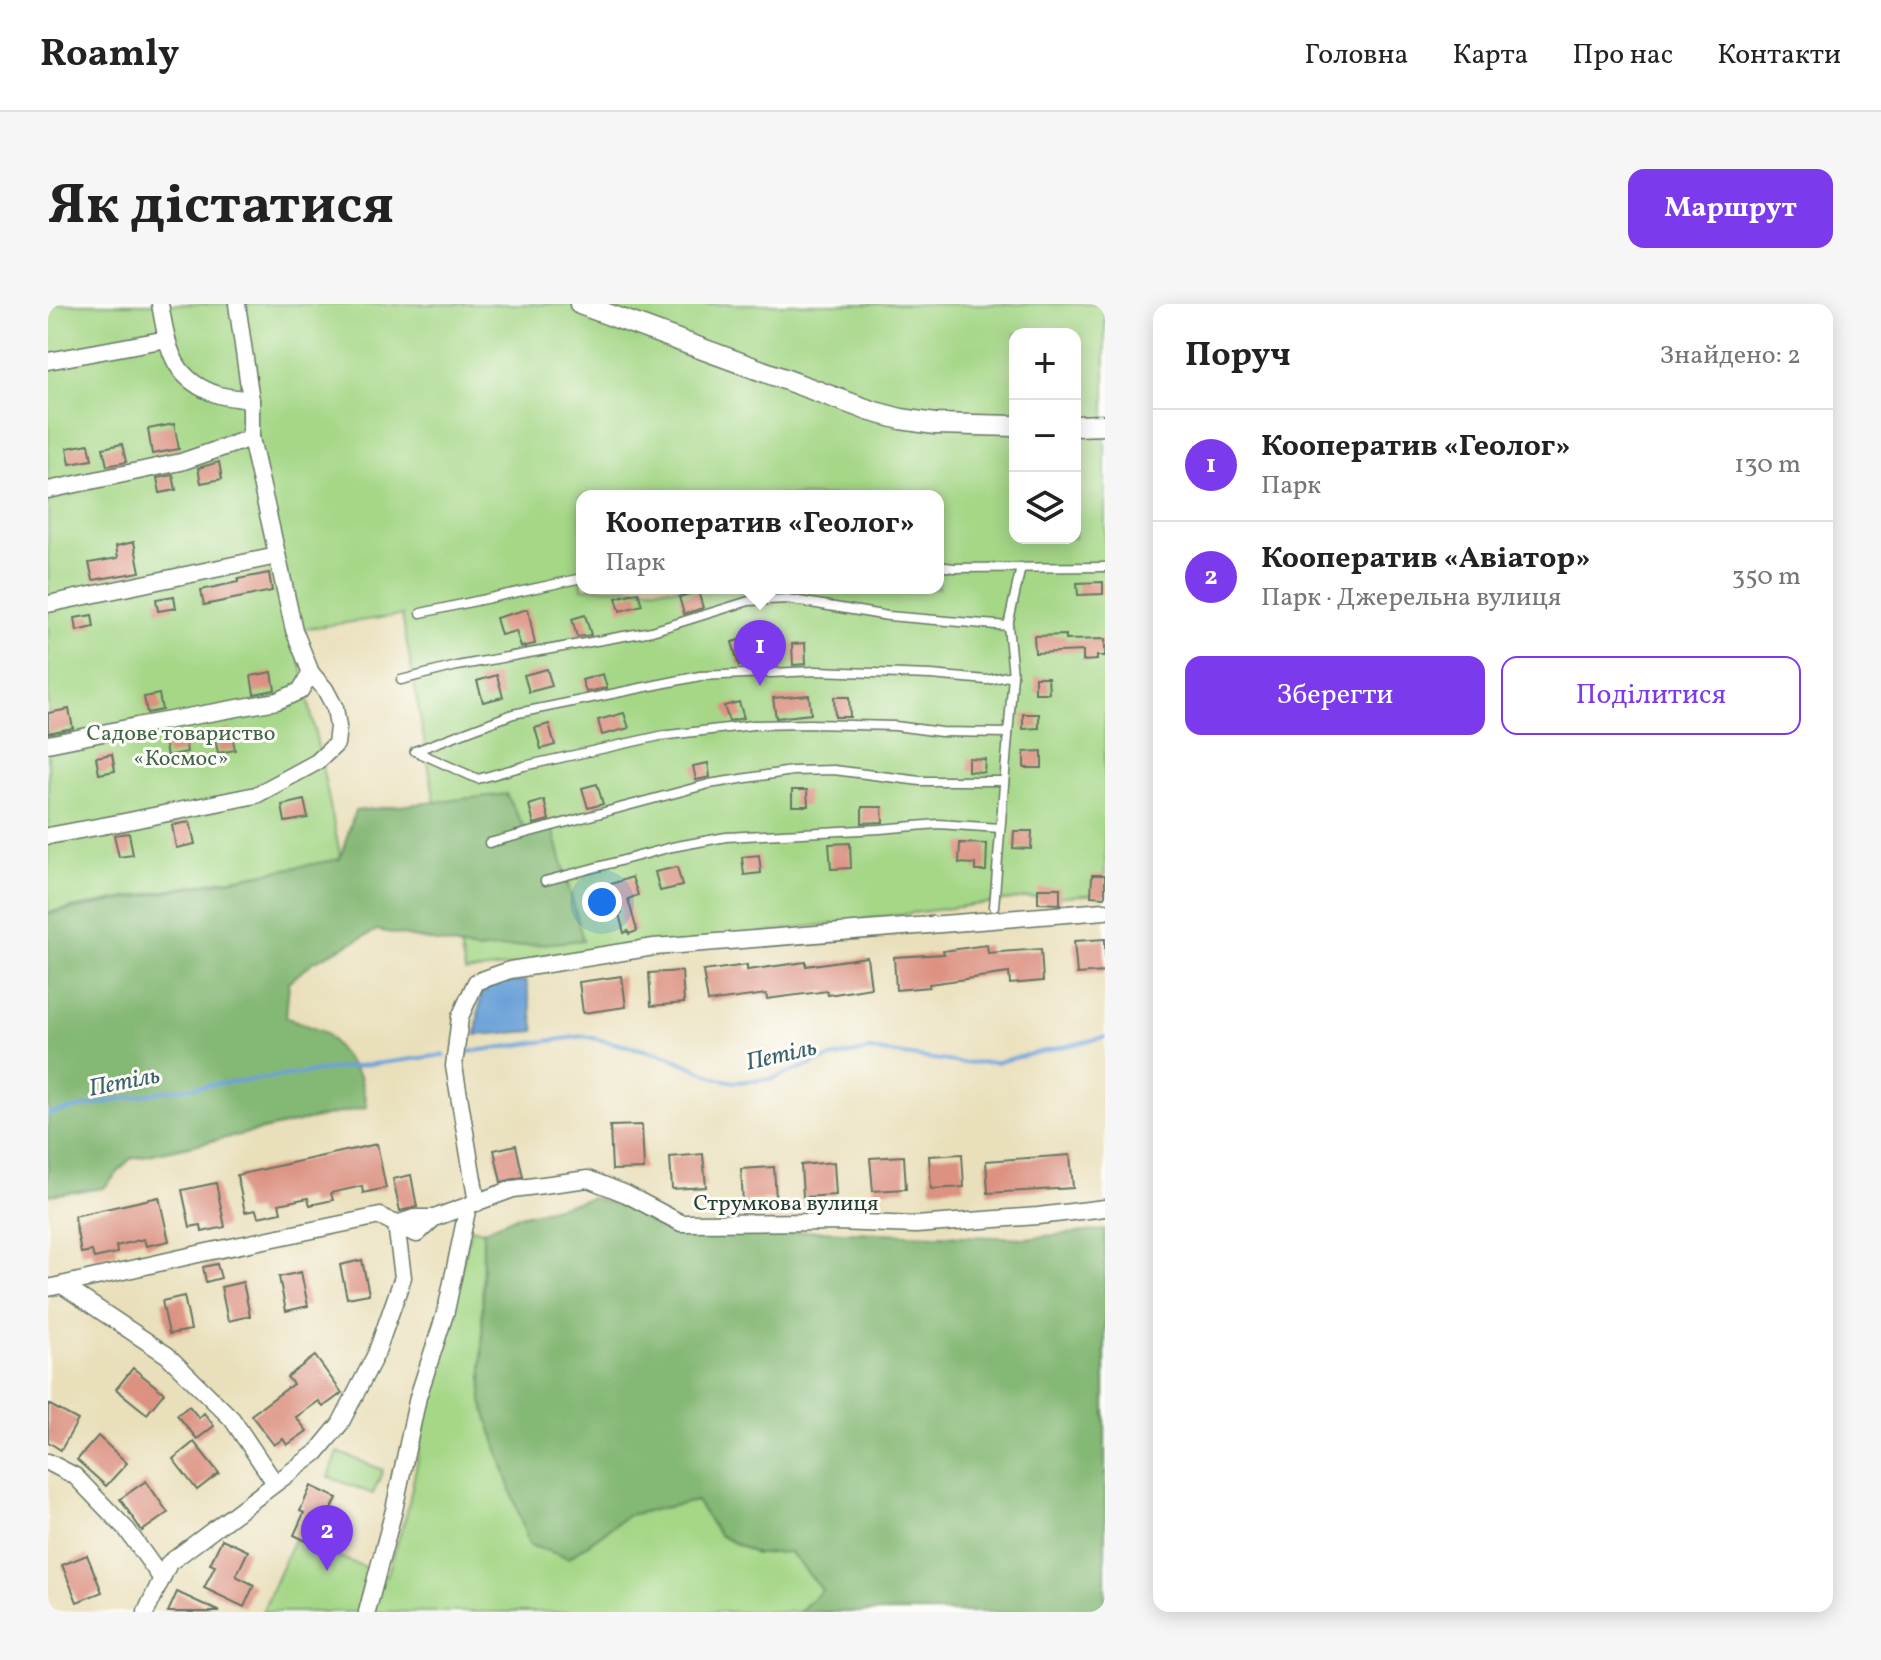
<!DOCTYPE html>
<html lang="uk">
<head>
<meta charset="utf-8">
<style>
	body { margin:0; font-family:Vollkorn,serif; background:#f6f6f6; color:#222 }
	.controls { position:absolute; right:24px; top:24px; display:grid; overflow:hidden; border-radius:16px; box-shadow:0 4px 20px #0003 }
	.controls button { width:72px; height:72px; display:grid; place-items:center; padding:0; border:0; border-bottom:2px solid #e0e0e0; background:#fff; color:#222; font:40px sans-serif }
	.you { position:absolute; left:554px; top:598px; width:28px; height:28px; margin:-20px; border:6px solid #fff; border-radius:50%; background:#1a73e8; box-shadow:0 0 0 12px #1a73e833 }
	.badge { display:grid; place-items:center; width:52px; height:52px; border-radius:50%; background:#7c3aed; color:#fff; font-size:26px; font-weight:700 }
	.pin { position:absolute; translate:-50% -66px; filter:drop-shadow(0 2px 4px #0008) }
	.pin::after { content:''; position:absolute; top:42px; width:28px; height:24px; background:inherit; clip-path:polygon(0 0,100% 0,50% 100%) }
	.popup { position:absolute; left:528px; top:186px; width:368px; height:104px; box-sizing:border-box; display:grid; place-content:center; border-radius:16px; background:#fff; filter:drop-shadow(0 2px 6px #0005); font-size:26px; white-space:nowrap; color:#767676 }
	.popup b { font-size:30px; color:#222 }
	.popup::after { content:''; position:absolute; left:50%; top:100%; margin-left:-16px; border:16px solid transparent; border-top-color:#fff }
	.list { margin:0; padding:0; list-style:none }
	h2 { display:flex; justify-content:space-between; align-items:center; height:104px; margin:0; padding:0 32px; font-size:34px }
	h2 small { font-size:26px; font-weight:400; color:#767676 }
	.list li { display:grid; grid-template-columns:52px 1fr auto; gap:24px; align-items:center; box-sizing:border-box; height:112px; padding:0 32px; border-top:2px solid #e0e0e0 }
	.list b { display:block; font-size:30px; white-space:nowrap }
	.list p { margin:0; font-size:26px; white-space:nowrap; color:#767676 }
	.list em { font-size:26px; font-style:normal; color:#767676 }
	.actions { display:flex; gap:16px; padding:24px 32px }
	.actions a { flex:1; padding:18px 0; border:2px solid #7c3aed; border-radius:16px; text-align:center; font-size:28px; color:#7c3aed }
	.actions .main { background:#7c3aed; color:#fff }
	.icon { flex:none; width:44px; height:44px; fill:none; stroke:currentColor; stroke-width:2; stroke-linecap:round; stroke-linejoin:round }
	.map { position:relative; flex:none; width:1057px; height:1308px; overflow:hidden; border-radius:16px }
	header { display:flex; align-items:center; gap:48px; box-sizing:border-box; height:112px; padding:0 40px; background:#fff; border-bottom:2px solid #e0e0e0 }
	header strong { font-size:38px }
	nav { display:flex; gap:44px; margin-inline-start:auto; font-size:28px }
	.intro { display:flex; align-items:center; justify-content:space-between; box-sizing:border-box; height:192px; padding:0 48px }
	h1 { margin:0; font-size:56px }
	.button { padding:20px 36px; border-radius:16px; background:#7c3aed; color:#fff; font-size:28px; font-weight:700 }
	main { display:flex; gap:48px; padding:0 48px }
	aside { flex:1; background:#fff; border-radius:16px; box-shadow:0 4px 20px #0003 }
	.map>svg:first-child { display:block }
</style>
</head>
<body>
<header>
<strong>Roamly</strong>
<nav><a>Головна</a><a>Карта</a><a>Про нас</a><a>Контакти</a></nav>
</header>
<div class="intro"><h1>Як дістатися</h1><a class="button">Маршрут</a></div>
<main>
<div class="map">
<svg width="1057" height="1308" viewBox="0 0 1057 1308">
	<rect width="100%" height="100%" fill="#fdfcf7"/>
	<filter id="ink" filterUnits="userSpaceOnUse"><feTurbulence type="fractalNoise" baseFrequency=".0125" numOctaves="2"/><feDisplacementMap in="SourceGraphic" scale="16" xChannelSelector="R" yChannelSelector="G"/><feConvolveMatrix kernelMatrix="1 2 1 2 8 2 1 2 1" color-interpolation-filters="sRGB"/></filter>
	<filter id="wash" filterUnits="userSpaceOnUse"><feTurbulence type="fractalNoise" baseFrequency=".006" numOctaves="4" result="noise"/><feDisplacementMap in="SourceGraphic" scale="32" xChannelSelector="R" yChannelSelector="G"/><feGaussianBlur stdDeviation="1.8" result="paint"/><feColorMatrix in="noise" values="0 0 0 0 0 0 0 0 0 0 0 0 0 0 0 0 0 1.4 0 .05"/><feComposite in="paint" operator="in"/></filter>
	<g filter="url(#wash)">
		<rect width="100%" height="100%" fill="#e9dfba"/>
		<!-- green -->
		<g fill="#a5d787" stroke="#628a5e" stroke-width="2" fill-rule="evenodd">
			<path d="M 0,0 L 1057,0 L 1057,590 L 978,594 L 417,668 L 354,311 L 246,326 L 293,555 L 0,608 ZM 967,30 L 1027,30 L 1027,234 L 967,234 ZM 534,192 L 890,192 L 890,284 L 534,284 Z"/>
			<path d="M 423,924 L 435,927 L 434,1097 L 521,1254 L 580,1211 L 648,1197 L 671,1231 L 708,1250 L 741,1247 L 775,1286 L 751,1308 L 214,1308 L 246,1235 L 339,1272 L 359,1208 L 385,1080 Z"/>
			<path d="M 290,1148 L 335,1166 L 325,1190 L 281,1173 Z"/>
		</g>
		<!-- forest -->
		<g fill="#84b874" stroke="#527a54" stroke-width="2">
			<path d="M 458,490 L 479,529 L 505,525 L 535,636 L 429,646 L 329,626 L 265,658 L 241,678 L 238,713 L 278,729 L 312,772 L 319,803 L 82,855 L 56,884 L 0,891 L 0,610 L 292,555 L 307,507 Z"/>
			<path d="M 544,894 L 572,901 L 617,927 L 680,930 L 768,927 L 977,934 L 1057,926 L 1057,1308 L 751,1308 L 774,1286 L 742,1248 L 708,1250 L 671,1231 L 648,1197 L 580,1211 L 521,1254 L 481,1241 L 434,1097 L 435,927 L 464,914 Z"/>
		</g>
		<!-- water -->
		<path fill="#6ba1d8" stroke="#456f86" stroke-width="2" d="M 478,677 L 487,727 L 428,731 L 433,690 L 448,679 Z"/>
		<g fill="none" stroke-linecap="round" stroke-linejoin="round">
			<!-- stream -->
			<g stroke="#6ba1d8" stroke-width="4">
				<path d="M 419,748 L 536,732 L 618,751 L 671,775 L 688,778 L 724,775 L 778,755 L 821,746 L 913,759 L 949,758 L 1057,733"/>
				<path d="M 0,810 L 116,787 L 396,751"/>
			</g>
		</g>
		<g id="blocks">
			<!-- building -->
			<g fill="#dc9181">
				<path d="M 126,120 L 131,145 L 104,150 L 100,125 Z"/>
				<path d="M 41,140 L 44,156 L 22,160 L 19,144 Z"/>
				<path d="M 74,140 L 78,158 L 59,162 L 55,144 Z"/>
				<path d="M 171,158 L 174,175 L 153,179 L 150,164 Z"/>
				<path d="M 125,171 L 128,186 L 112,189 L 109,174 Z"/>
				<path d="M 86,238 L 92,268 L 45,276 L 41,259 L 70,254 L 68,242 Z"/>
				<path d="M 221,269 L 224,287 L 156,301 L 153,286 L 190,278 L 190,275 Z"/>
				<path d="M 1055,278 L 1055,290 L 1030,291 L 1029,279 Z"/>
				<path d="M 650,287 L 655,304 L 636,310 L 631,293 Z"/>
				<path d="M 590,288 L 594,301 L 572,307 L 568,294 Z"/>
				<path d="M 126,292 L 128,304 L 110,307 L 108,295 Z"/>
				<path d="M 480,305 L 487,340 L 473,343 L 468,327 L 453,331 L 448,314 Z"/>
				<path d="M 44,311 L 46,323 L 29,327 L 27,314 Z"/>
				<path d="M 537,311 L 543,331 L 529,333 L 524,315 Z"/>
				<path d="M 1018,331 L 1018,336 L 1057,335 L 1057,352 L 1049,352 L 1049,356 L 1035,357 L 1035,347 L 987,349 L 986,332 Z"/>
				<path d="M 705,332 L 712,356 L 691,362 L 684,338 Z"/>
				<path d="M 757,339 L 758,360 L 745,361 L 744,340 Z"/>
				<path d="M 499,365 L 504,382 L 481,388 L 476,371 Z"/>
				<path d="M 224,368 L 227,386 L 206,390 L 203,372 Z"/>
				<path d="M 555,370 L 559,384 L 538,388 L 534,376 Z"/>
				<path d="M 449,371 L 455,393 L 435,398 L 429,377 Z"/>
				<path d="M 987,373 L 1000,373 L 1001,389 L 987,389 Z"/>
				<path d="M 111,390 L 114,406 L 99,409 L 96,393 Z"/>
				<path d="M 761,391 L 763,410 L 728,414 L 725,394 Z"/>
				<path d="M 786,393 L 801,393 L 802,413 L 787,413 Z"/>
				<path d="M 691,398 L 696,414 L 681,417 L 676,402 Z"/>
				<path d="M 21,405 L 25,424 L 0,429 L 0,409 Z"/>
				<path d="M 576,409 L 581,424 L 554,431 L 550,416 Z"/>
				<path d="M 975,410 L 991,410 L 991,424 L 975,425 Z"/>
				<path d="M 501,420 L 507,441 L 493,445 L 487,424 Z"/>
				<path d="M 183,425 L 187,446 L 170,449 L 166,429 Z"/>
				<path d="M 136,429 L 139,448 L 119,452 L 115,433 Z"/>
				<path d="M 994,447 L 994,464 L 976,464 L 976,448 Z"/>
				<path d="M 64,450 L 67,467 L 51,470 L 48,453 Z"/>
				<path d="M 920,454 L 937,455 L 936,468 L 920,467 Z"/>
				<path d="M 660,459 L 662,473 L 648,476 L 645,462 Z"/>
				<path d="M 549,480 L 555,500 L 540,504 L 534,484 Z"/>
				<path d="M 744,486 L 759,486 L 760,502 L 744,502 Z"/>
				<path d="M 256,496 L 260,514 L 237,518 L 234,501 Z"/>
				<path d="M 496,496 L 501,516 L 486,520 L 481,501 Z"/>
				<path d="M 814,503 L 834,503 L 835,518 L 814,519 Z"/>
				<path d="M 142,518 L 147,540 L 128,544 L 124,521 Z"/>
				<path d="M 966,527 L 984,527 L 983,545 L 965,544 Z"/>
				<path d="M 81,529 L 85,551 L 71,553 L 66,531 Z"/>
				<path d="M 802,539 L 803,564 L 783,565 L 781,540 Z"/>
				<path d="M 912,539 L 939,540 L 938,567 L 927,567 L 927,560 L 911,559 Z"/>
				<path d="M 711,551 L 713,569 L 696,571 L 694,553 Z"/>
				<path d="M 629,563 L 634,582 L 612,587 L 607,568 Z"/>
				<path d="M 1044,571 L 1057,571 L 1057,593 L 1043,592 Z"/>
				<path d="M 584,573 L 590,591 L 580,595 L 589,627 L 581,630 L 580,627 L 576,629 L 571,610 L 574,609 L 563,580 Z"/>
				<path d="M 990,584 L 1012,584 L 1012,600 L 990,599 Z"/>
				<path d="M 1057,635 L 1057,668 L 1029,670 L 1026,637 Z"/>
				<path d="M 939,641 L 940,649 L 993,645 L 995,677 L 962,680 L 961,669 L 881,680 L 881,683 L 848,686 L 846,653 L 896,650 L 895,647 Z"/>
				<path d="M 819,653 L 823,684 L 780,691 L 779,687 L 719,695 L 718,690 L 660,698 L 655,667 L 699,661 L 699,666 L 758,658 L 758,662 Z"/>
				<path d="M 634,667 L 636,699 L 603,702 L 601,669 Z"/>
				<path d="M 574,672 L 578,703 L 535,709 L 531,678 Z"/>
				<path d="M 594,821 L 596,865 L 564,866 L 562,822 Z"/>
				<path d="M 329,840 L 338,884 L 315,889 L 314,882 L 283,889 L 285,896 L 262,901 L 260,894 L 231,900 L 233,908 L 210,913 L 208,906 L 197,908 L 189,871 Z"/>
				<path d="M 468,841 L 475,873 L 453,878 L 446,846 Z"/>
				<path d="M 655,850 L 658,883 L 624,885 L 622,853 Z"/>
				<path d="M 914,850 L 916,883 L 883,885 L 881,852 Z"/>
				<path d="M 1022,851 L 1025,884 L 940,889 L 938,857 Z"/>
				<path d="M 856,852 L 858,885 L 825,887 L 822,854 Z"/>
				<path d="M 786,858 L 788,891 L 755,893 L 753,861 Z"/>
				<path d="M 726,863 L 728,895 L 695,898 L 693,865 Z"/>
				<path d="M 363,871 L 369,903 L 352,907 L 345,875 Z"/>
				<path d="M 168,879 L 177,923 L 154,928 L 153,921 L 142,923 L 134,886 Z"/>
				<path d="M 111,893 L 121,937 L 98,942 L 96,935 L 68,942 L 69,949 L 46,954 L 44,947 L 33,949 L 26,912 Z"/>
				<path d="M 314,956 L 321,990 L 299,994 L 292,961 Z"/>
				<path d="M 169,960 L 173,974 L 158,978 L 155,963 Z"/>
				<path d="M 253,968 L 260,1002 L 238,1007 L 231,973 Z"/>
				<path d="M 195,978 L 202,1012 L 180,1017 L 173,983 Z"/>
				<path d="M 136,992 L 143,1026 L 121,1030 L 114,997 Z"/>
				<path d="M 267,1052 L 294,1089 L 275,1103 L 271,1097 L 248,1113 L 259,1127 L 239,1141 L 235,1135 L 226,1141 L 203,1111 L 245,1080 L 239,1073 Z"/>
				<path d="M 85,1064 L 116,1089 L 99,1110 L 68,1085 Z"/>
				<path d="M 0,1100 L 30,1116 L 13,1146 L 0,1138 Z"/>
				<path d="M 141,1102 L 151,1114 L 156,1109 L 166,1122 L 149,1135 L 129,1111 Z"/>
				<path d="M 50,1132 L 79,1159 L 58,1182 L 29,1156 Z"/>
				<path d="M 146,1138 L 171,1169 L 149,1186 L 125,1155 Z"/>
				<path d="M 98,1177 L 120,1209 L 94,1227 L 72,1195 Z"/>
				<path d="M 263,1182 L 289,1194 L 277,1219 L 296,1228 L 285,1250 L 246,1231 L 256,1209 L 252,1207 Z"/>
				<path d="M 174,1235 L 200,1247 L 188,1272 L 206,1281 L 196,1303 L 156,1284 L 167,1262 L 162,1260 Z"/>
				<path d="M 39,1251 L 54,1288 L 29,1298 L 14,1261 Z"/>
				<path d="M 129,1288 L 172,1308 L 120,1308 Z"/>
			</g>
		</g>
	</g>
	<g filter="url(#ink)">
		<use href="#blocks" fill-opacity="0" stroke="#667663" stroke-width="2"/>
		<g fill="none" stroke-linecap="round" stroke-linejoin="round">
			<!-- service casing -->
			<g stroke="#667663" stroke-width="11">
				<g id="service">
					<path d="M 890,262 L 906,264 L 1057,263"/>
					<path d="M 373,309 L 534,274"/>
					<path d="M 353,376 L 409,362 L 604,327 L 701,297 L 739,295 L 840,312 L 960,322"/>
					<path d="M 367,447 L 465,410 L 652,372 L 768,367 L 883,371 L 939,376 L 965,371"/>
					<path d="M 367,447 L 430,475 L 476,462 L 612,432 L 705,421 L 762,420 L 847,422 L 893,428 L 960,429"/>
					<path d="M 441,539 L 661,480 L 744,467 L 786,466 L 872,477 L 956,477"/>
					<path d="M 497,577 L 624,543 L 678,533 L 832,525 L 890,520 L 952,524"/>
					<path d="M 946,603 L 965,371 L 960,322 L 973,263"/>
				</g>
			</g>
			<!-- minor casing -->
			<g stroke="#667663" stroke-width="19">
				<g id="minor">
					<path d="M 112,0 C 120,43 123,76 171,91 C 181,94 192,94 203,96"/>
					<path d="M 0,57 L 119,35"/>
					<path d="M 0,186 L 133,158 L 203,134"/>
					<path d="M 0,300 L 229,252"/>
					<path d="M 0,440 L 89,422 L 229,397 L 252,387 L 263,369 L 246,326 L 203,134 L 203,96 L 189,0"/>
					<path d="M 0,532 L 76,518 L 208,491 L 269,458 L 288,440 L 290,423 L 287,404 L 277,385 L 263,369"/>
					<path d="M 429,899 L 406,762 L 412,713 L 428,678 L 462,666 L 606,643 L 1057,607"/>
					<path d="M 348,922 L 369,930 L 386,914"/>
					<path d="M 14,981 L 119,1051 L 184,1115 L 227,1179"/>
					<path d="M 0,984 L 159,948 L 332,912 L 348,920 L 366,914 L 386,914 L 465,885 L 540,875 L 578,890 L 633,919 L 788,918 L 868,921 L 990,912 L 1057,904"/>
					<path d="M 0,1158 L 27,1172 L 79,1226 L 114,1275"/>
					<path d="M 98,1308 L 121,1259 L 268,1149 L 292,1120 L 328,1050 L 355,973 L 348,920"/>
					<path d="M 319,1308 L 346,1206 L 370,1093 L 398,1007 L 420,902"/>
				</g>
			</g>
			<!-- tertiary casing -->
			<g stroke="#667663" stroke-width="23">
				<g id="tertiary">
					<path d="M 532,0 L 823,107 L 853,115 L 887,120 L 967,122"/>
					<path d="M 1027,122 L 1057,121"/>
				</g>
			</g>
			<!-- service -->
			<use href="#service" stroke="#fff" stroke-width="8"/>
			<!-- minor -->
			<use href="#minor" stroke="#fff" stroke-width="16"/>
			<!-- tertiary -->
			<use href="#tertiary" stroke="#fff" stroke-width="20"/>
		</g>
	</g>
	<g text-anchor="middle" stroke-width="6" stroke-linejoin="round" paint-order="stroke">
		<!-- park labels -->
		<g font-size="22" fill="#406449" stroke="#fdfcf7">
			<text x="133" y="436">Садове товариство<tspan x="133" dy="25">«Космос»</tspan></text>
		</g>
		<!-- street labels -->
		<g font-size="22" fill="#1f3d34" stroke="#fdfcf7">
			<text x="738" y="906">Струмкова вулиця</text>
		</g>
		<!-- water labels -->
		<g font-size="24" font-style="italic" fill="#3a606d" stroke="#fdfcf7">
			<text transform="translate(733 750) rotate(-13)" y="8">Петіль</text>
			<text transform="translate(76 777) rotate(-11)" y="8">Петіль</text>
		</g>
	</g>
</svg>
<div class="controls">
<button>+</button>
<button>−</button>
<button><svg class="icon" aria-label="layers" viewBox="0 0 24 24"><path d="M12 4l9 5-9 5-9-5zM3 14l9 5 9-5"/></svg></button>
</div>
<div class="you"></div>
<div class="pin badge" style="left:712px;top:382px">1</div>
<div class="popup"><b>Кооператив «Геолог»</b>Парк</div>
<div class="pin badge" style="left:279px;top:1267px">2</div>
</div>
<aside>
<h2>Поруч<small>Знайдено: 2</small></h2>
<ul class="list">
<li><span class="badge">1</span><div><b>Кооператив «Геолог»</b><p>Парк</p></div><em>130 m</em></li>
<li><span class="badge">2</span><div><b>Кооператив «Авіатор»</b><p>Парк · Джерельна вулиця</p></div><em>350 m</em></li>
</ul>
<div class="actions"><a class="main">Зберегти</a><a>Поділитися</a></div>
</aside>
</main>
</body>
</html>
